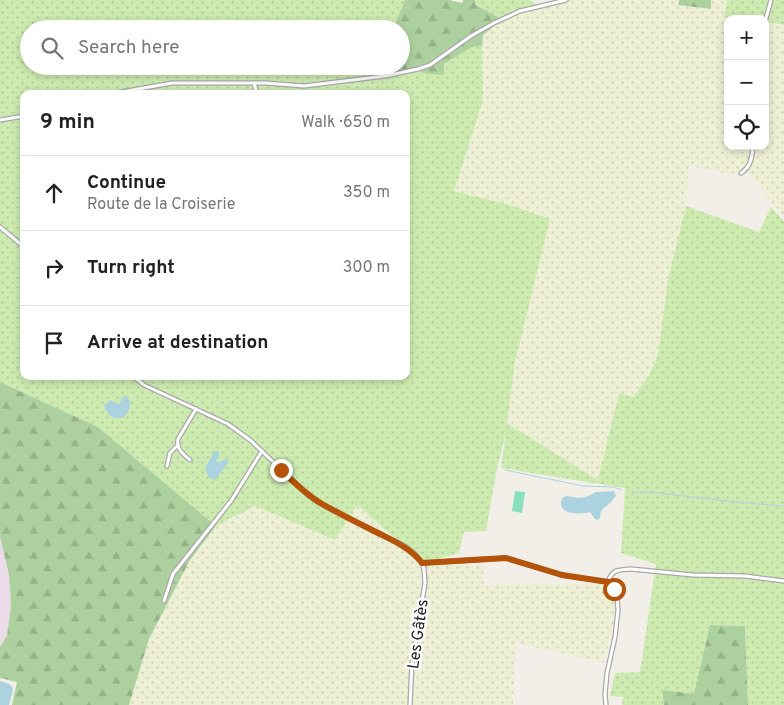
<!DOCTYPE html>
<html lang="en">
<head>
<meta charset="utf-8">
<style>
	body { margin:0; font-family:Overpass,sans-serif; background:#f6f6f6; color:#222 }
	.controls { position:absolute; right:15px; top:15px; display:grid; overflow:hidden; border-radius:10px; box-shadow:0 2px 8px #0003 }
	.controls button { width:45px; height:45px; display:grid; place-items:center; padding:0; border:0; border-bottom:1px solid #e0e0e0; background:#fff; color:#222; font:25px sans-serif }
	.stop { position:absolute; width:15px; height:15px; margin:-11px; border:4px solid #b45309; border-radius:50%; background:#fff }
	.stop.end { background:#b45309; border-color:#fff; box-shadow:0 1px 5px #0008 }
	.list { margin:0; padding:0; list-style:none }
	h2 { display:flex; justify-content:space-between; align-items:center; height:65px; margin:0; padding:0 20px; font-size:21px }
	h2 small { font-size:16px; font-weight:400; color:#767676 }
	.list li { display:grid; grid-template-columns:32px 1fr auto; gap:15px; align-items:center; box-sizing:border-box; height:75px; padding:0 20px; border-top:1px solid #e0e0e0 }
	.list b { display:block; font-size:19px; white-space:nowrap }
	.list p { margin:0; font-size:16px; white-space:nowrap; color:#767676 }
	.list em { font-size:16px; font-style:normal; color:#767676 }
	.icon { flex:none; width:28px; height:28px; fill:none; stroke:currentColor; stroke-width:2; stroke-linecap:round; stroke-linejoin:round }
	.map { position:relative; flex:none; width:784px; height:705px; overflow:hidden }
	.search { position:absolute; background:#fff; box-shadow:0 2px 8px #0003; left:20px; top:20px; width:390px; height:55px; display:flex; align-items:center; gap:12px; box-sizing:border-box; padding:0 18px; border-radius:28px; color:#767676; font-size:19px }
	.panel { position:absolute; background:#fff; box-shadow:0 2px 8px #0003; left:20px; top:90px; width:390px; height:290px; border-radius:10px }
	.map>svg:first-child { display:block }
</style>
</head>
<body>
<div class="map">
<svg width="784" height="705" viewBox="0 0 784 705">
	<defs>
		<pattern id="farmland-dots" width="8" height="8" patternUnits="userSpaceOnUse" patternTransform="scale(1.25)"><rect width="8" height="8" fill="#eef0d5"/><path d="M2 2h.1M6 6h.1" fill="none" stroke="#ccceb7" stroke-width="1.8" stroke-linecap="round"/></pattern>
		<pattern id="grass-dots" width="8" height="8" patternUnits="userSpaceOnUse" patternTransform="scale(1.25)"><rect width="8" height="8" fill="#cdebb0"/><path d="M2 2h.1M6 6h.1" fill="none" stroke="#b0c997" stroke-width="1.8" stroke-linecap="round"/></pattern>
		<pattern id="forest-firs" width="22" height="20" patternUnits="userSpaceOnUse" patternTransform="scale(1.25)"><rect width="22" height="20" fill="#add19e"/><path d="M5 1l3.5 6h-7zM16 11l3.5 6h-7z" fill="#95b388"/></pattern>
	</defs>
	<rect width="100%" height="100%" fill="#f2efe9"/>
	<!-- industrial -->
	<path fill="#ebdbe8" d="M 0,536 L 9,575 L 11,606 L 7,635 L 0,647 Z"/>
	<!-- farmland -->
	<g fill="url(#farmland-dots)">
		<path d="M 574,0 L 679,0 L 678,5 L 711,9 L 711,0 L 727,0 L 724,18 L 729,19 L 728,19 L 728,146 L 765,146 L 765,22 L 781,24 L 784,25 L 784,218 L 750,174 L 730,174 L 689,166 L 686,206 L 668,280 L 658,354 L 649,376 L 633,397 L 618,393 L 599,480 L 507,423 L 515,362 L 550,219 L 510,205 L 454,191 L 483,101 L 482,46 L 483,35 L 497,20 L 497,18 Z"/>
		<path d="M 357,505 L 423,563 L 483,566 L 484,586 L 514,584 L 606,584 L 617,607 L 604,663 L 516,643 L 513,705 L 129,705 L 149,639 L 190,560 L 216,526 L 255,506 L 334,540 Z"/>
	</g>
	<!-- grass -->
	<g fill="url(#grass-dots)" fill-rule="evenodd">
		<path d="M 0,0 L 405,0 L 393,29 L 29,29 L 29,66 L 377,66 L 374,75 L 393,77 L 418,71 L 428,74 L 443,75 L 444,64 L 472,47 L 482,46 L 483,100 L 454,191 L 510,205 L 550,219 L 515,362 L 507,423 L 598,480 L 619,393 L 633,397 L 649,376 L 658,354 L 668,280 L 686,206 L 759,232 L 771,207 L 784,221 L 784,705 L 748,705 L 745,626 L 710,625 L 694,695 L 662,691 L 664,705 L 622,705 L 623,697 L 610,696 L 615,673 L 640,672 L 656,564 L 621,553 L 625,488 L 501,468 L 506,432 L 496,473 L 486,531 L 464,532 L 459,553 L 423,563 L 357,505 L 335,540 L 255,506 L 216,526 L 98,427 L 0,382 ZM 24,94 L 406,94 L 406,376 L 24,376 Z"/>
		<path d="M 475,0 L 530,0 L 536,5 L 561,0 L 574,0 L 497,18 L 475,3 Z"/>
		<path d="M 727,0 L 784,0 L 784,25 L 781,24 L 765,22 L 765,19 L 724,18 Z"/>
	</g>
	<!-- forest -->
	<g fill="url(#forest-firs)">
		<path d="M 405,0 L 449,0 L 462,3 L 463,0 L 475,0 L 475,4 L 497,17 C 497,27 490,29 483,35 L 482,46 L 472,47 L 444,64 L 444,75 L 428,74 L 418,71 L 393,77 L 374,75 L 377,66 L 401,66 L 401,29 L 393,29 Z"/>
		<path d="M 679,0 L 711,0 L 711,9 L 678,5 Z"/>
		<path d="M 0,382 L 98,427 L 216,526 L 190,560 L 149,639 L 129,705 L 12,705 L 17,682 L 0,678 L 0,647 L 7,635 L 11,606 L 9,575 L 0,536 Z"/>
		<path d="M 710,625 L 745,626 L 748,705 L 664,705 L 662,690 L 694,694 Z"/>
	</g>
	<!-- pitch -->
	<path fill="#88e0be" d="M 515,491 L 525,492 L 522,513 L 512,511 Z"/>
	<!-- water -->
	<g fill="#aad3df">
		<path d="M 124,396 L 126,396 L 130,401 C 131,421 111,425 104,406 L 110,400 L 119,404 Z"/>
		<path d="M 215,451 L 218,451 L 220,453 L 217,459 L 217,462 L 220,462 L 225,459 L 228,460 L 228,463 L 214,481 L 208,476 L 205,468 Z"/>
		<path d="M 614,491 L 616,496 C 614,498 613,500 611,502 C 604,510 601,506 600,518 L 598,520 L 595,519 L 590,512 C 582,514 560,516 561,502 C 562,498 563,498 566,496 L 579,498 L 586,497 L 596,492 Z"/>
		<path d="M 0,681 C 6,683 12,683 13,690 L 9,705 L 0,705 Z"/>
	</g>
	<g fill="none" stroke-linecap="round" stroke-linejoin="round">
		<!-- stream -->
		<g stroke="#aad3df" stroke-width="1">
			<path d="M 505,470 L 583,486 L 614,487 L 622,490"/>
			<path d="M 633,492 L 650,492 L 735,502 L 784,506"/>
		</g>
		<!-- minor casing -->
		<g stroke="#a9a9a9" stroke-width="5.5">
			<g id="minor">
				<path d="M 765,22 L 771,0"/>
				<path d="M 254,83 L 257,94"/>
				<path d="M 110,94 L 172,83 L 266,83 L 304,86 L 385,76 L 418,69 L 430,65 L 471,36 L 494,23 L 520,11 L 566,0"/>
				<path d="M 0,120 L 24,116"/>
				<path d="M 741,173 C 751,167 752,157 753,146"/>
				<path d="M 0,227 L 24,247"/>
				<path d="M 133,376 L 144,385 L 228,424 L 250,440 L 308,495 L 322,504 L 366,527 L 406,547 L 414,553 L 422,563 L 424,569 L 425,583 L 412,663 L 410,705"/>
				<path d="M 190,460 C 183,454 176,449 178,439 L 196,409"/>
				<path d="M 167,466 L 170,453 L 177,446"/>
				<path d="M 422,563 L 506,558 L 562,575 L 608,582 L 614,589 L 617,596 L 618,610 L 615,637 L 607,673 L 605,694 L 606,705"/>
				<path d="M 608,582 C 612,569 619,570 631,569 L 693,575 L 745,576 L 784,581"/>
				<path d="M 164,601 L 173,574 L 231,501 L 262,451"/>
			</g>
		</g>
		<!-- minor -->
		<use href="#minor" stroke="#fff" stroke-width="3"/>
	</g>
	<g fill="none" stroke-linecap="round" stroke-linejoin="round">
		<!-- route -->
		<path stroke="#b45309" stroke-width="6" d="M 281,470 C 294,482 306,495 322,504 C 338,513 354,521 370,529 C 389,539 409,546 422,563 L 506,558 L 562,575 L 608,582 L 614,589"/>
	</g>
	<g text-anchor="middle" stroke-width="5" stroke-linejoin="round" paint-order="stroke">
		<!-- street labels -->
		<g font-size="16" fill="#222" stroke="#fff">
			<text transform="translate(417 634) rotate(-82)" y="6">Les Gâtès</text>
		</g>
	</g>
</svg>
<div class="controls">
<button>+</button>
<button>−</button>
<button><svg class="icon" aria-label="locate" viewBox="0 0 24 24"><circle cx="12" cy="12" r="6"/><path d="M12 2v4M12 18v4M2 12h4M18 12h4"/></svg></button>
</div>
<div class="stop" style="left:614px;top:589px"></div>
<div class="stop end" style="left:281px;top:470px"></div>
<div class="search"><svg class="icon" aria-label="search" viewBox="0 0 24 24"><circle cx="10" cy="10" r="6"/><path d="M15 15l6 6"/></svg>Search here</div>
<section class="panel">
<h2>9 min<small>Walk · 650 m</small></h2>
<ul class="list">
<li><svg class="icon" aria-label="ahead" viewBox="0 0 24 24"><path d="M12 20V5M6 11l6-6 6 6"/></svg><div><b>Continue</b><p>Route de la Croiserie</p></div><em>350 m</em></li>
<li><svg class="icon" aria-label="right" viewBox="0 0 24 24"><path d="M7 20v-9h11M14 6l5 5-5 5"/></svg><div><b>Turn right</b></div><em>300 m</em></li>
<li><svg class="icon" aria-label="arrive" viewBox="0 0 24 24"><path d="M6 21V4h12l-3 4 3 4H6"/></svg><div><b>Arrive at destination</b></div></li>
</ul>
</section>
</div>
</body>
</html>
